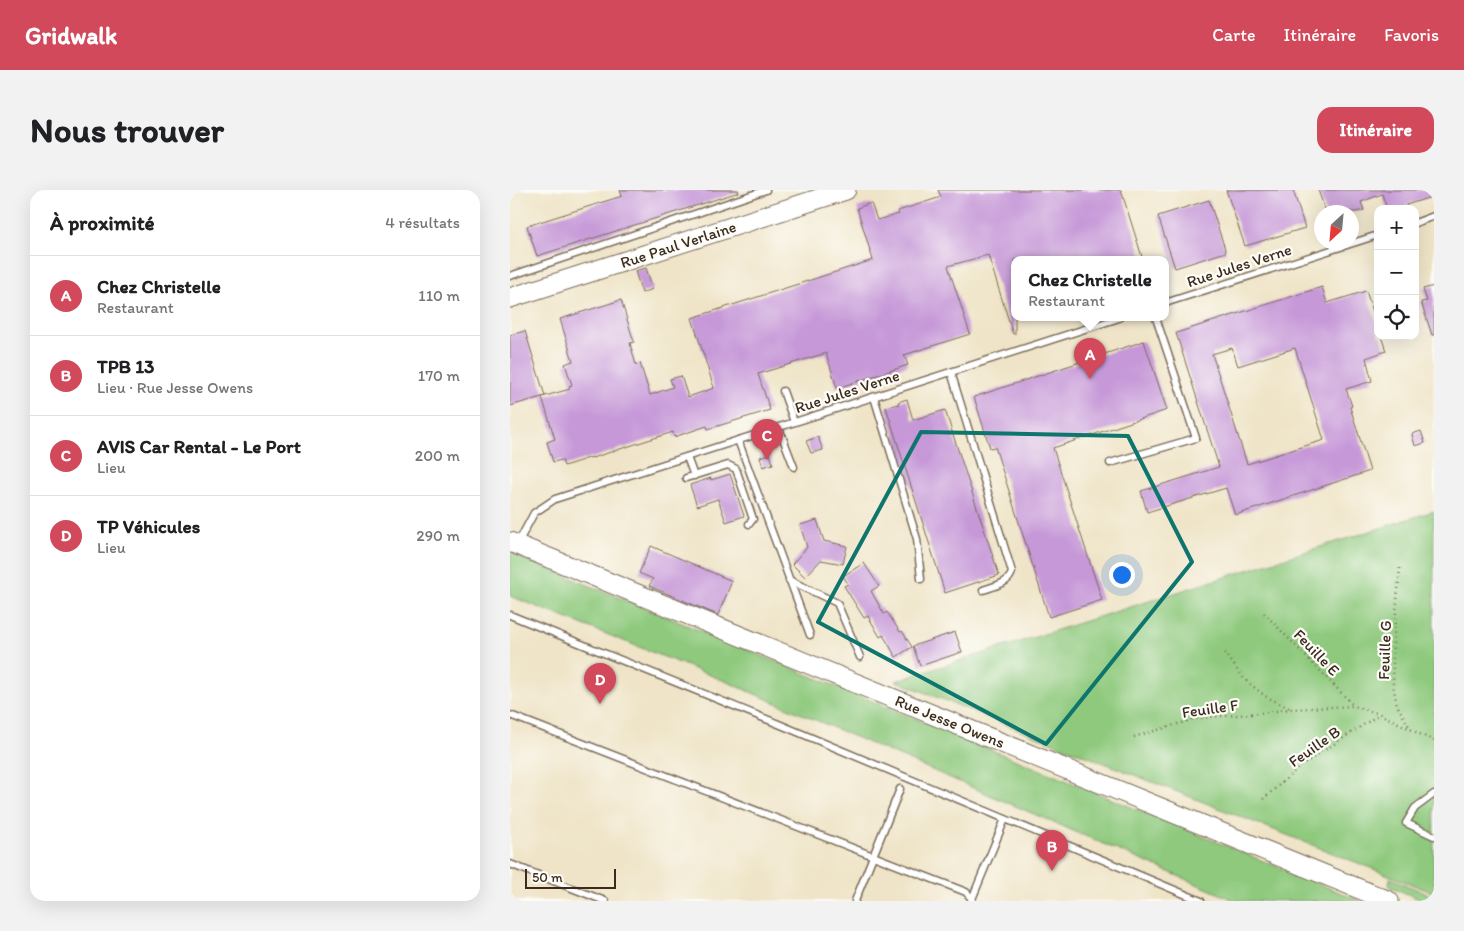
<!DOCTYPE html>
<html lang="fr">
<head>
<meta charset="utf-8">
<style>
	body { margin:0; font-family:Itim,sans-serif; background:#f2f2f2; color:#202124 }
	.controls { position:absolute; right:15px; top:15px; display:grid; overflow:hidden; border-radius:10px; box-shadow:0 5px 20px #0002 }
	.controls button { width:45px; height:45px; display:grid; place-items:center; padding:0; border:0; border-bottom:1px solid #e0e0e0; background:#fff; color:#202124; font:25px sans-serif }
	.compass { position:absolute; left:804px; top:15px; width:45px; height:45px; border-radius:50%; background:#fff; box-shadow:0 5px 20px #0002; rotate:206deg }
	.scale { position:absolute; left:15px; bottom:12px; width:91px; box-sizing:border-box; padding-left:5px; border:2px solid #3b2a1e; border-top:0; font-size:14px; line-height:18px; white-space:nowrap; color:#3b2a1e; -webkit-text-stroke:4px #fdfcf7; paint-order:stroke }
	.you { position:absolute; left:611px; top:384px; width:18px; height:18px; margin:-12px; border:4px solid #fff; border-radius:50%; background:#1a73e8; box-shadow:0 0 0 8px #1a73e833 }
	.badge { display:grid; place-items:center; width:32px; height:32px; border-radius:50%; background:#d1495b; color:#fff; font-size:16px; font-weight:700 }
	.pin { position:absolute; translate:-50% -41px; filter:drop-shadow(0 1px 2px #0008) }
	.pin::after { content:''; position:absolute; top:26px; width:18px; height:15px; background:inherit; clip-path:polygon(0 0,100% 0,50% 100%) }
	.popup { position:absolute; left:501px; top:66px; width:158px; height:65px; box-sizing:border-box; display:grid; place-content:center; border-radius:10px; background:#fff; filter:drop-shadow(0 1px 4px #0005); font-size:16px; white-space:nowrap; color:#757577 }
	.popup b { font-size:19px; color:#202124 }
	.popup::after { content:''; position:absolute; left:50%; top:100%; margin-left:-10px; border:10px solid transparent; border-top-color:#fff }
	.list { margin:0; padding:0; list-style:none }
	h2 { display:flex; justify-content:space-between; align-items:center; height:65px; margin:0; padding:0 20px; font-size:21px }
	h2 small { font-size:16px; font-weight:400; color:#757577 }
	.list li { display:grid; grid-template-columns:32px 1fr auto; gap:15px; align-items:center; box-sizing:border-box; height:80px; padding:0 20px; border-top:1px solid #e0e0e0 }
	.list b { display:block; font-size:19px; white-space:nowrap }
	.list p { margin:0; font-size:16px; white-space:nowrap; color:#757577 }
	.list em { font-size:16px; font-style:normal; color:#757577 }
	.icon { flex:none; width:28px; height:28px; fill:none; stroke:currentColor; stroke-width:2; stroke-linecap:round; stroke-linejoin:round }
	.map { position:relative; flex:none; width:924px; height:711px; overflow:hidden; border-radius:15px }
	header { display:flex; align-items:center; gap:30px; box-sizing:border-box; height:70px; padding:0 25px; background:#d1495b; color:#fff }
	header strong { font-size:24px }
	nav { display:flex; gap:28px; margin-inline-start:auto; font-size:18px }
	.intro { display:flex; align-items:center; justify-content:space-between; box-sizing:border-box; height:120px; padding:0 30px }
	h1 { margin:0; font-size:35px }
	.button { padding:12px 22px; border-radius:15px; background:#d1495b; color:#fff; font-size:18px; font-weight:700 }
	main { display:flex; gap:30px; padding:0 30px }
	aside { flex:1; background:#fff; border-radius:15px; box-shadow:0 5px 20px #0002 }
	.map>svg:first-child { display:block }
</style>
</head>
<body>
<header>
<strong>Gridwalk</strong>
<nav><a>Carte</a><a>Itinéraire</a><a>Favoris</a></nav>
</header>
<div class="intro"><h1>Nous trouver</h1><a class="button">Itinéraire</a></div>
<main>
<aside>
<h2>À proximité<small>4 résultats</small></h2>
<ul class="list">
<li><span class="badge">A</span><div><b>Chez Christelle</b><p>Restaurant</p></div><em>110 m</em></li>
<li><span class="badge">B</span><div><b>TPB 13</b><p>Lieu · Rue Jesse Owens</p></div><em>170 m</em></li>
<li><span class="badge">C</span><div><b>AVIS Car Rental - Le Port</b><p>Lieu</p></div><em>200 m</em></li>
<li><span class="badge">D</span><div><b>TP Véhicules</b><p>Lieu</p></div><em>290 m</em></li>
</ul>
</aside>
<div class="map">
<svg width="924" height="711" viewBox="0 0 924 711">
	<rect width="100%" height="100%" fill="#fdfcf7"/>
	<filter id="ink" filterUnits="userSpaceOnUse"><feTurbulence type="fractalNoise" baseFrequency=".02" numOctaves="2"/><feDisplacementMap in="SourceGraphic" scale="10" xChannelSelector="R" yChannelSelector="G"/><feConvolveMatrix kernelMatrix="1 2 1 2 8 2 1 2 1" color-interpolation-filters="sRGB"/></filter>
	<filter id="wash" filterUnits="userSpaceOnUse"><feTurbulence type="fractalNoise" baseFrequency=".0096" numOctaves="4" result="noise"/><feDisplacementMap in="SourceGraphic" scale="20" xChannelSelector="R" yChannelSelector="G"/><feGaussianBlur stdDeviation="1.12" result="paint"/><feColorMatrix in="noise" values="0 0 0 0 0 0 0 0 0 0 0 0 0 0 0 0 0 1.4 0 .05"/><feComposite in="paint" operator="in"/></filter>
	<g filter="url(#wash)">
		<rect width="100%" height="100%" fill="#efe4c7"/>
		<!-- green -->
		<g fill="#8ec97d" stroke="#647a4e">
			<path d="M 924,321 L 924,703 L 386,491 Z"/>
			<path d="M 0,363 L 851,711 L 726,711 L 215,491 L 0,406 Z"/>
			<path d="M 880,688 L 924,707 L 924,711 L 914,711 L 879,696 Z"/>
		</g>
		<g id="blocks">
			<!-- building -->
			<g fill="#c698d8" fill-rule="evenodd">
				<path d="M 110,0 L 228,0 L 229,2 L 27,66 L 17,36 L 112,6 Z"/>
				<path d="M 428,0 L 611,0 L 633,70 L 505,70 L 505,144 L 503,144 L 478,65 L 438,76 L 460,144 L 394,165 L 398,175 L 327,198 L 316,163 L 248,184 L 260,220 L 198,239 L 197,236 L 164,247 L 163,242 L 82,268 L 82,267 L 54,276 L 52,270 L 43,272 L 37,252 L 45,249 L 32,207 L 60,199 L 59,196 L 62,195 L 55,174 L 63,171 L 50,129 L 111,110 L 124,152 L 120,153 L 126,175 L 130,173 L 140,205 L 163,197 L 160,189 L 171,186 L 178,207 L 204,198 L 182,128 L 363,70 L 347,18 L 361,13 L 367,30 L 389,24 L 388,21 L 431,7 Z"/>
				<path d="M 716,0 L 783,0 L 795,38 L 735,56 Z"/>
				<path d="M 808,0 L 924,0 L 924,6 L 896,15 L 897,19 L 877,19 L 872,4 L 851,12 L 854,20 L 846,22 L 816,22 Z"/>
				<path d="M 699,10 L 716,62 L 665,78 L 648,26 Z"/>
				<path d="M 136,78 L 143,99 L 132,103 L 125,81 Z"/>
				<path d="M 924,96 L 924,145 L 922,145 L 911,112 L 917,111 L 913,99 Z"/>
				<path d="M 812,97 L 817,113 L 856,101 L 868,136 L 868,146 L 871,146 L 876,161 L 856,168 L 862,191 L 836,199 L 842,216 L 840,217 L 860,281 L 725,325 L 716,298 L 637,322 L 631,301 L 709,277 L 666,143 ZM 722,158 L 728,176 L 785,158 L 814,250 L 737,274 L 702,164 Z"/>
				<path d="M 15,141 L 35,206 L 0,216 L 0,145 Z"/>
				<path d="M 634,151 L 657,220 L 543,258 L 592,410 L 539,427 L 485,257 L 480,258 L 464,207 Z"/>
				<path d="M 397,209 L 403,230 L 435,220 L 489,385 L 435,403 L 376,217 L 389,214 L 388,212 Z"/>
				<path d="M 911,241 L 915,253 L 905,256 L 902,244 Z"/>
				<path d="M 308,247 L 313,260 L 301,263 L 296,251 Z"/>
				<path d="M 260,264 L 263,274 L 253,277 L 250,267 Z"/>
				<path d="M 220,284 L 234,326 L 216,332 L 208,309 L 187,316 L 180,295 L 201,288 L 201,290 Z"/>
				<path d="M 307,330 L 314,351 L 337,356 L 333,374 L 311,370 L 295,387 L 282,374 L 297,357 L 290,335 Z"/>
				<path d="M 141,356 L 222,391 L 208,425 L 139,396 L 143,389 L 129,383 Z"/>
				<path d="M 354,373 L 369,396 L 361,401 L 374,424 L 377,422 L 390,442 L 392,441 L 402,457 L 386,467 L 373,445 L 370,447 L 358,426 L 354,428 L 334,396 L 338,394 L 333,386 Z"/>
				<path d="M 445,442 L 452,462 L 410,476 L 403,456 Z"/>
			</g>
		</g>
	</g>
	<g filter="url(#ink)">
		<use href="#blocks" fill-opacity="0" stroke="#7a6b59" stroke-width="1"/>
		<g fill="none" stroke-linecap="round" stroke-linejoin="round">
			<!-- lane casing -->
			<g stroke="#7a6b59" stroke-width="9">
				<g id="lane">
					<path d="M 905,33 L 924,26"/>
					<path d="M 0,86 L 256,0"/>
					<path d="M 655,113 L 868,45"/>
					<path d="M 441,182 L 502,382 C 499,394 484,396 473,400"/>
					<path d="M 273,201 L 284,232"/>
					<path d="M 364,207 L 407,349 L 411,389"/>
					<path d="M 269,238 L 284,277"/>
					<path d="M 228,250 L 300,445"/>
					<path d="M 177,267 L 184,286"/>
					<path d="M 600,273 L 686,248 L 646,128"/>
					<path d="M 176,288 L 218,275 L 226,279 L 243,329 L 239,334"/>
					<path d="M 8,353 L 24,323 L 45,309 L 609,128"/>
					<path d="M 279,390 L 327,413 L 350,467"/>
					<path d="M 0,425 L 271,535 L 691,711"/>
					<path d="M 0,525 L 456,702 L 462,709 L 461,711"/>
					<path d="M 924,604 L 905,618 L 896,633 L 924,646"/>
					<path d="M 0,674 L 95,711"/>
					<path d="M 462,709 L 495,629"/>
					<path d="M 345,711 L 390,599"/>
				</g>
			</g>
			<!-- secondary casing -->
			<g stroke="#7a6b59" stroke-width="21">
				<g id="secondary">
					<path d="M 0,108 L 336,0"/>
					<path d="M 0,352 L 879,711"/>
				</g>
			</g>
			<!-- path -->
			<g stroke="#7a6b59" stroke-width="2.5" stroke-dasharray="1 4" stroke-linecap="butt">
				<path d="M 890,378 L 883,454 L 883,495 L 887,515 L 900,538"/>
				<path d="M 754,423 L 844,516"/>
				<path d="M 715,463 L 734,489 L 755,506 L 779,518"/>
				<path d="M 624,547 L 688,528 L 741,524 L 781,519 L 844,516 L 870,524 L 924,551"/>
				<path d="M 753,609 L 792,575 L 870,524"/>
			</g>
			<!-- lane -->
			<use href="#lane" stroke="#fff" stroke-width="6"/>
			<!-- secondary -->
			<use href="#secondary" stroke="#fff" stroke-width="19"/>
		</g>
	</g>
	<!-- marked area -->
	<path fill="none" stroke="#0f766e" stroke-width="4" stroke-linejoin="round" d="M 411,242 L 618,246 L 682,372 L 536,554 L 308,432 Z"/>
	<g text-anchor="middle" stroke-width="4.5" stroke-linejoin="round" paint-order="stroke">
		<!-- street labels -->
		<g font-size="16" fill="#3b2a1e" stroke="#fdfcf7">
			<text transform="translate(168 54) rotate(-18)" y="6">Rue Paul Verlaine</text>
			<text transform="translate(729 75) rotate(-18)" y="6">Rue Jules Verne</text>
			<text transform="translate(337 201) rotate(-18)" y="6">Rue Jules Verne</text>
			<text transform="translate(874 460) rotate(-88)" y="6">Feuille G</text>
			<text transform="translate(807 462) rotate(46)" y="6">Feuille E</text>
			<text transform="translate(700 518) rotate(-8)" y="6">Feuille F</text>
			<text transform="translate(440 531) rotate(22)" y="6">Rue Jesse Owens</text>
			<text transform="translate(804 556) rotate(-35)" y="6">Feuille B</text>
		</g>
	</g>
</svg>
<div class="controls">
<button>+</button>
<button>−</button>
<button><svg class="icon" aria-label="locate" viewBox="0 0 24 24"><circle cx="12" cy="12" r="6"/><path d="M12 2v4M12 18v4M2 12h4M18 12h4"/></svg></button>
</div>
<svg class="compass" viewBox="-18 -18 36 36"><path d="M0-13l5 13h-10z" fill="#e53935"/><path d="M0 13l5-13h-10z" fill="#757577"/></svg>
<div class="scale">50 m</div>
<div class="you"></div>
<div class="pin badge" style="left:580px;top:189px">A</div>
<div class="popup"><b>Chez Christelle</b>Restaurant</div>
<div class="pin badge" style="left:542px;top:681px">B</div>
<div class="pin badge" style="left:257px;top:270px">C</div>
<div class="pin badge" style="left:90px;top:514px">D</div>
</div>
</main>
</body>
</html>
